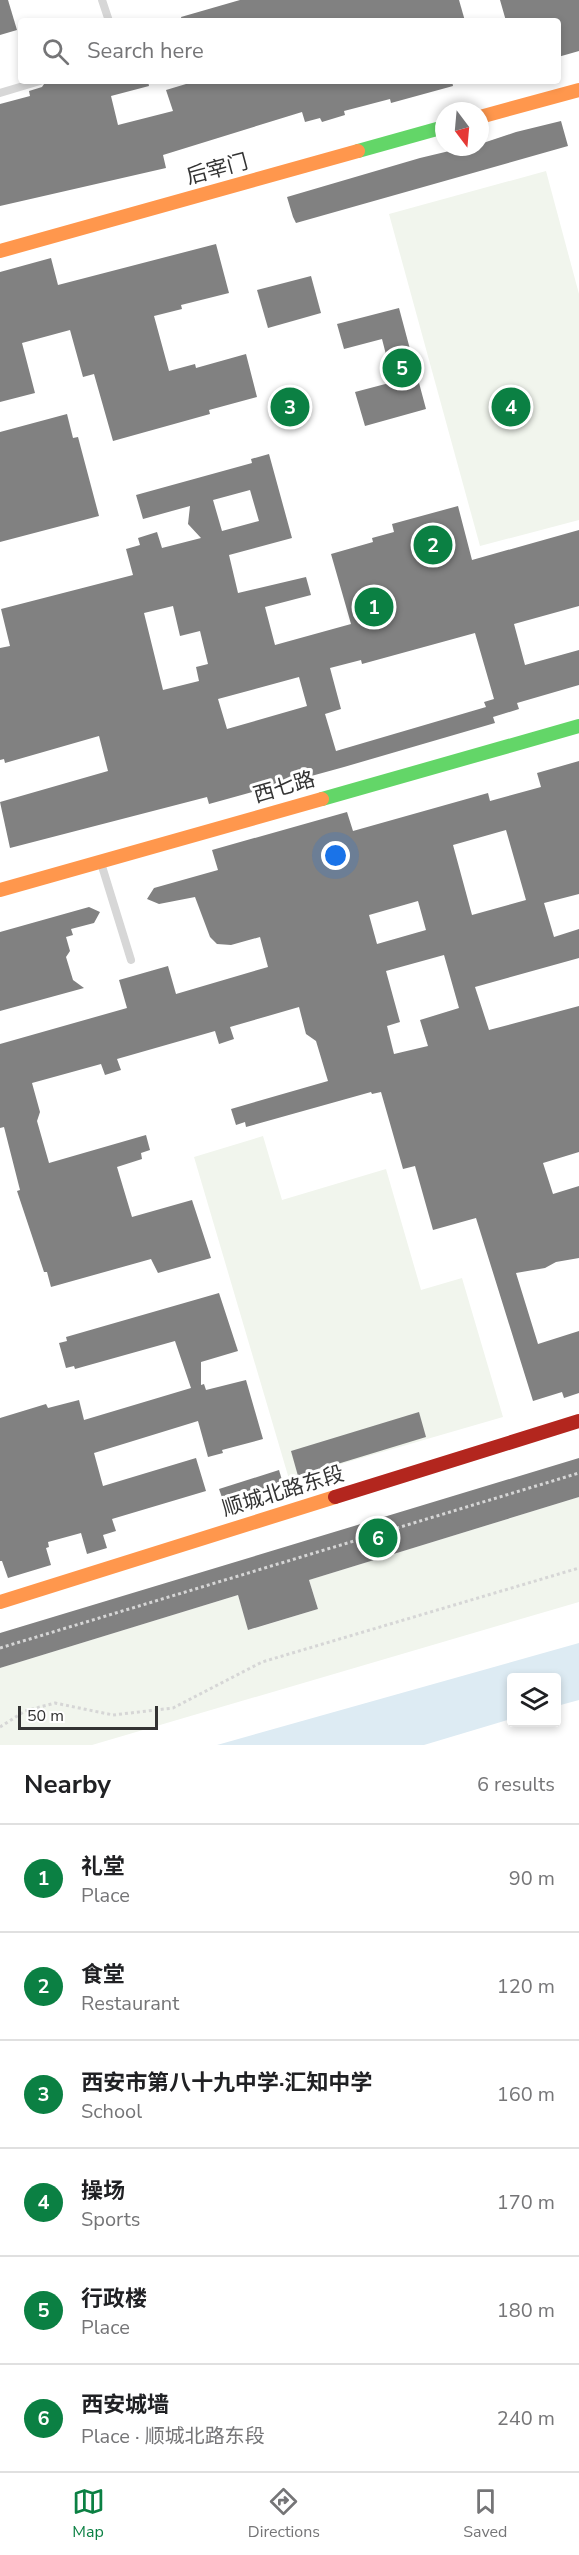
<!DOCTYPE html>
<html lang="en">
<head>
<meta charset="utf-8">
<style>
	body { margin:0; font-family:"Nunito Sans","Noto Sans SC",sans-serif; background:#f6f6f6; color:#202124 }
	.controls { position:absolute; right:18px; bottom:18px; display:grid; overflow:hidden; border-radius:6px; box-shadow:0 3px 9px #0003 }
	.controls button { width:54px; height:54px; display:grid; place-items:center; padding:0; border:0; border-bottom:2px solid #e0e0e0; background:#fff; color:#202124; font:30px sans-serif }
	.compass { position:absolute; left:435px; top:102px; width:54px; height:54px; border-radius:50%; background:#fff; box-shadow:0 3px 9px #0003; rotate:164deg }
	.scale { position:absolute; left:18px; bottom:15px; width:140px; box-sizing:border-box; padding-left:6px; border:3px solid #333; border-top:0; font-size:16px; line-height:21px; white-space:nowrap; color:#333; -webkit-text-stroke:4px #fff; paint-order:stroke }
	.you { position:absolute; left:336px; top:856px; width:21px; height:21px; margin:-15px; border:4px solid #fff; border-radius:50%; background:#1a73e8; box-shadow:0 0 0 9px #1a73e833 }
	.badge { display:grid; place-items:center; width:39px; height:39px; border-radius:50%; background:#0b8043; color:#fff; font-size:20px; font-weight:700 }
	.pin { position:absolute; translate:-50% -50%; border:3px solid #fff; box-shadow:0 2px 6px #0006 }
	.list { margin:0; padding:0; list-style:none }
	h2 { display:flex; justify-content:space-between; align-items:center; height:78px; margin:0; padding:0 24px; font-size:26px }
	h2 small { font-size:20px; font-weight:400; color:#757577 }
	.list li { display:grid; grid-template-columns:39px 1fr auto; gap:18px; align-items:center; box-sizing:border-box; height:108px; padding:0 24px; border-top:2px solid #e0e0e0 }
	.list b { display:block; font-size:22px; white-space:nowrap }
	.list p { margin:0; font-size:20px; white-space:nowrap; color:#757577 }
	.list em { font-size:20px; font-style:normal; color:#757577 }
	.icon { flex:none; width:33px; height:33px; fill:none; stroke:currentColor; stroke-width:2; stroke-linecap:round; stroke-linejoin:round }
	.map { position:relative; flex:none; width:579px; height:1745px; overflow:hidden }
	.search { position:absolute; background:#fff; box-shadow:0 3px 9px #0003; left:18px; right:18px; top:18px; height:66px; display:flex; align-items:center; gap:15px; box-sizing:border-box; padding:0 21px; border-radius:6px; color:#757577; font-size:22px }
	.sheet { height:726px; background:#fff }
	nav { display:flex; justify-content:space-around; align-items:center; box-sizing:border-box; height:84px; border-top:2px solid #e0e0e0; background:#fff; font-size:16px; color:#757577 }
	nav a { display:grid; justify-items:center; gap:3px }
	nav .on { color:#0b8043 }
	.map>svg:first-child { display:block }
</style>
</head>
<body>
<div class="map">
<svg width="579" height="1745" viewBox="0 0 579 1745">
	<rect width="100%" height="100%" fill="#fff"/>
	<!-- green -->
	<g fill="#f1f5ed">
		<path d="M 546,171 L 579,294 L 579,520 L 480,546 L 389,214 Z"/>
		<path d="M 263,1136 L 282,1200 L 386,1169 L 421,1290 L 462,1278 L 503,1417 L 289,1479 L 194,1157 Z"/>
		<path d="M 579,1497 L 579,1602 L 92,1745 L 0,1745 L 0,1668 L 238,1595 L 249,1630 L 318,1609 L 309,1580 Z"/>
	</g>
	<!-- water -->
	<path fill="#ddebf3" d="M 579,1643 L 579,1700 L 557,1706 L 556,1678 L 512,1678 L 511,1719 L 424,1745 L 217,1745 Z"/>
	<!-- building -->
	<g fill="#818181" fill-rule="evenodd">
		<path d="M 0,0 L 8,0 L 17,30 L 0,35 Z"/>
		<path d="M 240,0 L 459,0 L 465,21 L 182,21 L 181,17 Z"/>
		<path d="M 500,0 L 579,0 L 579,51 L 558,57 L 558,21 L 506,21 Z"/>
		<path d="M 46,81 L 148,81 L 149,86 L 111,96 L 118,125 L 173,111 L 166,90 L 196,81 L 452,81 L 453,86 L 391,103 L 390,99 L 344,111 L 345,115 L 322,122 L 320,118 L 305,122 L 302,112 L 163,155 L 166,168 L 0,206 L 0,104 L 30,96 L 29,91 L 42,87 Z"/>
		<path d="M 561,121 L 568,146 L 296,223 L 293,217 L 287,197 L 420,158 L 466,147 L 480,147 L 480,144 L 516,132 Z"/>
		<path d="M 216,244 L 229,293 L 181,305 L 182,309 L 154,316 L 169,371 L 195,364 L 196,368 L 246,354 L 257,397 L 209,410 L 210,414 L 113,441 L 94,374 L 83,377 L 70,330 L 22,343 L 35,393 L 0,402 L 0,272 L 51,258 L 58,285 Z"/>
		<path d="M 311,276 L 321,313 L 268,328 L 257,290 Z"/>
		<path d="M 399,308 L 426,409 L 365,426 L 355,392 L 393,382 L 382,339 L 344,349 L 337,324 Z"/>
		<path d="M 67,414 L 73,438 L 78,437 L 99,516 L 0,542 L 0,432 Z"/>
		<path d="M 269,454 L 292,538 L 229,555 L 238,593 L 306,577 L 311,595 L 265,607 L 275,645 L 351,624 L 331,554 L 373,542 L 372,538 L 394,532 L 392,524 L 458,506 L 472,560 L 579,530 L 579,606 L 514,624 L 525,665 L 579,650 L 579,685 L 517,703 L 519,709 L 493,717 L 495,723 L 344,767 L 209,804 L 207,797 L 10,848 L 0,802 L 108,771 L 99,736 L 5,763 L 4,759 L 0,760 L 0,648 L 10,646 L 1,609 L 133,575 L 126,549 L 140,545 L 138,538 L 157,532 L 162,548 L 201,538 L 188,524 L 190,506 L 143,519 L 136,495 L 252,463 L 251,459 ZM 250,490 L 259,521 L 222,531 L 213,500 ZM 173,606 L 180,636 L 200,631 L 208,664 L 196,667 L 199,681 L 163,690 L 144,613 ZM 475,633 L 494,699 L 484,702 L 486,707 L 336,751 L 325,714 L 341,709 L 330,668 L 361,660 L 362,664 ZM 299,677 L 307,706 L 227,729 L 218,699 Z"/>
		<path d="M 579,761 L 579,894 L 544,903 L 554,937 L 579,929 L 579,958 L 475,987 L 489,1030 L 579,1006 L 579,1152 L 543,1163 L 553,1194 L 579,1186 L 579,1258 L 556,1262 L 545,1268 L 516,1273 L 538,1344 L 579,1331 L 579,1393 L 564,1398 L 562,1392 L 533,1401 L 476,1218 L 433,1230 L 415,1166 L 403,1169 L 381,1092 L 372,1094 L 371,1092 L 246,1127 L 245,1122 L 236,1125 L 231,1109 L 328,1081 L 316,1041 L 306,1034 L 299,1007 L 230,1027 L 234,1039 L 219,1044 L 215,1031 L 117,1059 L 121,1070 L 105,1075 L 101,1064 L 32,1083 L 40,1112 L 37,1121 L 49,1163 L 146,1135 L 150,1150 L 141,1153 L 142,1159 L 117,1167 L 132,1217 L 192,1200 L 211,1258 L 158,1273 L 151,1259 L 51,1287 L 47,1272 L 44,1272 L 17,1191 L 20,1190 L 4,1127 L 0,1128 L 0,1044 L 127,1008 L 119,980 L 168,966 L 176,994 L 268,967 L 260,937 L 231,945 L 217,944 L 210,937 L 195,897 L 159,904 L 147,899 L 154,888 L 218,870 L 212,850 L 347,812 L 353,831 L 488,793 L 490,801 L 541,787 L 537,773 ZM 506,830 L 526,900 L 472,915 L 453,845 ZM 418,901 L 426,930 L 377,944 L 369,915 ZM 444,955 L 459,1008 L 420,1020 L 428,1046 L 394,1054 L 387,1026 L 400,1022 L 386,971 Z"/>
		<path d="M 89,907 L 100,912 L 94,923 L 71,929 L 73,935 L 66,937 L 70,951 L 66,957 L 73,980 L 84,988 L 0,1011 L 0,932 Z"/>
		<path d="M 219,1293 L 238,1351 L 201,1362 L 201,1385 L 204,1384 L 206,1390 L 246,1380 L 263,1439 L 222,1450 L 223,1453 L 208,1457 L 198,1421 L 94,1453 L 103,1486 L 196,1458 L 206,1491 L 112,1519 L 116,1531 L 103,1535 L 107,1548 L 87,1554 L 81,1533 L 48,1542 L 49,1547 L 46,1548 L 51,1565 L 8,1578 L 2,1561 L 0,1561 L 0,1418 L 46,1404 L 48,1408 L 79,1400 L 84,1420 L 191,1388 L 175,1341 L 75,1369 L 74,1366 L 66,1368 L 59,1343 L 67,1341 L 66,1337 Z"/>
		<path d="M 419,1412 L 426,1437 L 298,1476 L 291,1451 Z"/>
		<path d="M 579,1458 L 579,1497 L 309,1580 L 318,1609 L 248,1630 L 238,1595 L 0,1668 L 0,1633 Z"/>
		<path d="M 279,1470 L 284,1487 L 225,1506 L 219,1489 Z"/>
	</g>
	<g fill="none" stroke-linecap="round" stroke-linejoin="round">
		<!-- path -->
		<g stroke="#d6d6d6" stroke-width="3" stroke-dasharray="3 3" stroke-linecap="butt">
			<path d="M 0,1648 L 579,1473"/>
			<path d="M 0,1727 L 25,1711 L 55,1703 L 113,1715 L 173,1708 L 262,1662 L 579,1568"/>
		</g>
		<!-- lane -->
		<g stroke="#d7d7d7" stroke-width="8">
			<path d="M 102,0 L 109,21"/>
			<path d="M 0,93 L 40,81"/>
			<path d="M 101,863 L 131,960"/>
		</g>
		<!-- fast -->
		<g stroke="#63d668" stroke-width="14">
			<path d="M 358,151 L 444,127"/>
			<path d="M 322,799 L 579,726"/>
		</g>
		<!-- slow -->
		<g stroke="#ff974d" stroke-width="14">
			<path d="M 480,117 L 579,90"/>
			<path d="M 0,251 L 358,151"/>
			<path d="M 0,890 L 322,799"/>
			<path d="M 0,1602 L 335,1497"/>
		</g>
		<!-- jam -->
		<path stroke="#b3261e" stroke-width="14" d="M 335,1497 L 579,1421"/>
	</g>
	<g text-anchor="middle" stroke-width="6" stroke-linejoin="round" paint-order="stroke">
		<!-- street labels -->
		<g font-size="21" fill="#333" stroke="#fff">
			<text transform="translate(217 169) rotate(-15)" y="7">后宰门</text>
			<text transform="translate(284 787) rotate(-16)" y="7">西七路</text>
			<text transform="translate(283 1491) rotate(-17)" y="7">顺城北路东段</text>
		</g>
	</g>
</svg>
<div class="controls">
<button><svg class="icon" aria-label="layers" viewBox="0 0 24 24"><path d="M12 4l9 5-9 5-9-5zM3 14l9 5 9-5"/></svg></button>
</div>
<svg class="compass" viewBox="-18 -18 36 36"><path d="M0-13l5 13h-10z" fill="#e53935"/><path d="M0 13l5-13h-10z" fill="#757577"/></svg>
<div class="scale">50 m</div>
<div class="you"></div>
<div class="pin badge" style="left:374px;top:607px">1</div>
<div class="pin badge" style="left:433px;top:545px">2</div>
<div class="pin badge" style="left:290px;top:407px">3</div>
<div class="pin badge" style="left:511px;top:407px">4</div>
<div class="pin badge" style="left:402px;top:368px">5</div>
<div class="pin badge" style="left:378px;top:1538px">6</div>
<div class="search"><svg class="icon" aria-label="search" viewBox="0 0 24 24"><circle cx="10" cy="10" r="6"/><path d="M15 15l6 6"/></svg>Search here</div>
</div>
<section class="sheet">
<h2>Nearby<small>6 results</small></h2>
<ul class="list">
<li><span class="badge">1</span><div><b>礼堂</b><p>Place</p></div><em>90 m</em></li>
<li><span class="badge">2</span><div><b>食堂</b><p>Restaurant</p></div><em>120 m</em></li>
<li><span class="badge">3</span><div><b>西安市第八十九中学·汇知中学</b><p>School</p></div><em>160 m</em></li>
<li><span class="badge">4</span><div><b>操场</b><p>Sports</p></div><em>170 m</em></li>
<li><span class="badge">5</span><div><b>行政楼</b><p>Place</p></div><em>180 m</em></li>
<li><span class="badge">6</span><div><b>西安城墙</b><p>Place · 顺城北路东段</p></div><em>240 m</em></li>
</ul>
</section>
<nav>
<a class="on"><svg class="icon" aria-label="map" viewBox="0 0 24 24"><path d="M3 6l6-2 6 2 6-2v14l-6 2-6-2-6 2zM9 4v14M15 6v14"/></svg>Map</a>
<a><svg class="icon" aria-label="directions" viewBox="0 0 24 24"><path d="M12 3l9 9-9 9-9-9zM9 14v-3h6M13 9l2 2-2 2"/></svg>Directions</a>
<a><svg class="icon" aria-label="saved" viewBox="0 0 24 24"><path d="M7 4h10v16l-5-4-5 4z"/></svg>Saved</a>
</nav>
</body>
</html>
